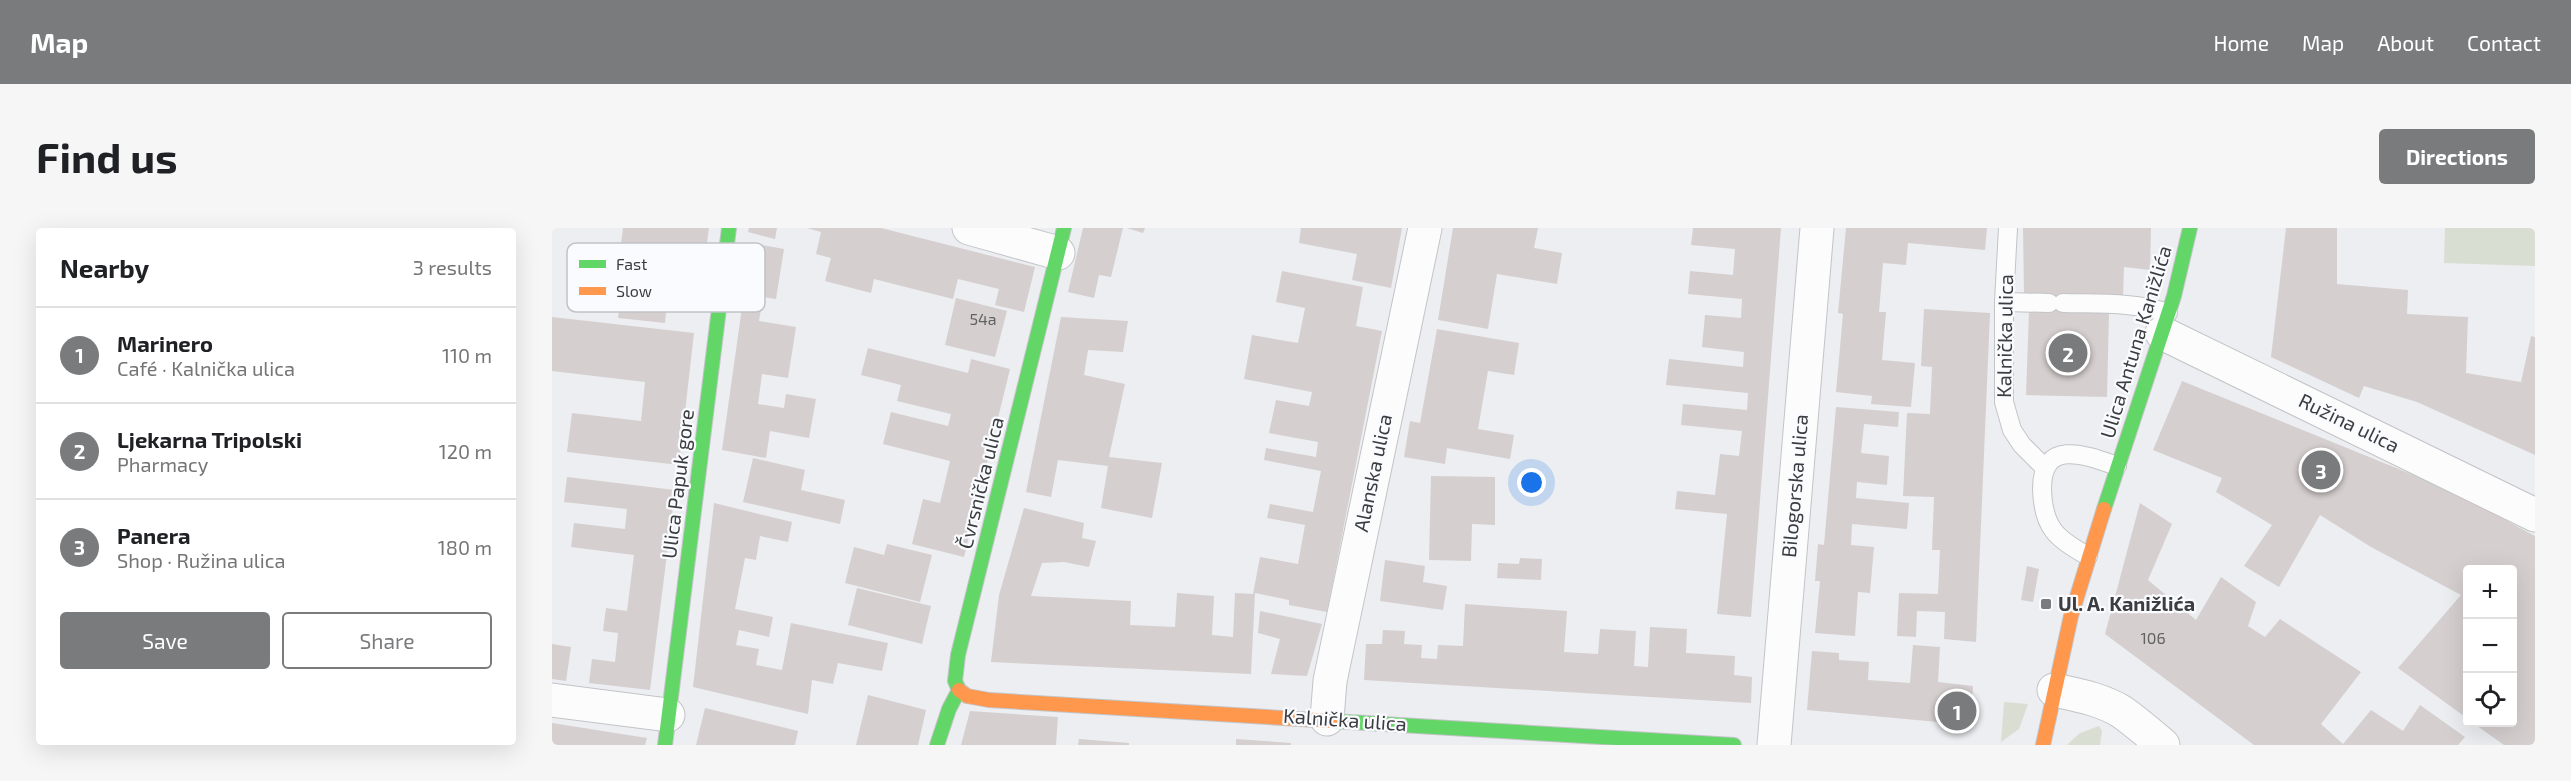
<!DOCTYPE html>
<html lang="en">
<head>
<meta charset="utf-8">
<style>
	body { margin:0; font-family:"Exo 2",sans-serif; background:#f6f6f6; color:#202124 }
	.controls { position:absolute; right:18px; bottom:18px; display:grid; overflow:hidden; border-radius:6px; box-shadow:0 6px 24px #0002 }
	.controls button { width:54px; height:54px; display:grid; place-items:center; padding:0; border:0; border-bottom:2px solid #e0e0e0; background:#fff; color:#202124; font:30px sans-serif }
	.you { position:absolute; left:980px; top:255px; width:21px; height:21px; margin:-15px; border:4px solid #fff; border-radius:50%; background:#1a73e8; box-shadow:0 0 0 9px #1a73e833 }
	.badge { display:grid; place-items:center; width:39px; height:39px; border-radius:50%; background:#797b7d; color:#fff; font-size:20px; font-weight:700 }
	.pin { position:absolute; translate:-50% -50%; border:3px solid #fff; box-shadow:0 2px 6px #0006 }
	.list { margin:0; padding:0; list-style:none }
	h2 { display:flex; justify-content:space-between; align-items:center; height:78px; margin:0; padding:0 24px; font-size:26px }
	h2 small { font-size:20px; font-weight:400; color:#757577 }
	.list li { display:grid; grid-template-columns:39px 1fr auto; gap:18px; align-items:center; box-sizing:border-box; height:96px; padding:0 24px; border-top:2px solid #e0e0e0 }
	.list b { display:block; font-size:22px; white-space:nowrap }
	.list p { margin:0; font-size:20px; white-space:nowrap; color:#757577 }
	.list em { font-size:20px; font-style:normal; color:#757577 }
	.actions { display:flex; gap:12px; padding:18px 24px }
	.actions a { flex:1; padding:14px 0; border:2px solid #797b7d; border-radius:6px; text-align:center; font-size:21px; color:#797b7d }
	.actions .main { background:#797b7d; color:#fff }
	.icon { flex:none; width:33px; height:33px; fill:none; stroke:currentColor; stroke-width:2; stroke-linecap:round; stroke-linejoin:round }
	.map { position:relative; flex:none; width:1983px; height:517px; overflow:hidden; border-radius:6px }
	header { display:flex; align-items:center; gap:36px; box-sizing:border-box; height:84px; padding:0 30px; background:#797b7d; color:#fff }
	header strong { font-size:28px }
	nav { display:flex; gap:33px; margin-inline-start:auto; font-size:21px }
	.intro { display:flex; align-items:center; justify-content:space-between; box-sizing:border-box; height:144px; padding:0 36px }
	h1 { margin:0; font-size:42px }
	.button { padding:15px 27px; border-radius:6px; background:#797b7d; color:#fff; font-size:21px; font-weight:700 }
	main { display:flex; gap:36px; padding:0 36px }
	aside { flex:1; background:#fff; border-radius:6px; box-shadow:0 6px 24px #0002 }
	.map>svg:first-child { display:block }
</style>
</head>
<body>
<header>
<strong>Map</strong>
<nav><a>Home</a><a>Map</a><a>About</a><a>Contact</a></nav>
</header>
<div class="intro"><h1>Find us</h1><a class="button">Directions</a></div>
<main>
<aside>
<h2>Nearby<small>3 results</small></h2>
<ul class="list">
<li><span class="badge">1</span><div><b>Marinero</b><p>Café · Kalnička ulica</p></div><em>110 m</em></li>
<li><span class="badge">2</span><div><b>Ljekarna Tripolski</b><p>Pharmacy</p></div><em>120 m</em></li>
<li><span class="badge">3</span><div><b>Panera</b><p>Shop · Ružina ulica</p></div><em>180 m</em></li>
</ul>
<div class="actions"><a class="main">Save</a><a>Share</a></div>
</aside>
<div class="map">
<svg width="1983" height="517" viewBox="0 0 1983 517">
	<rect width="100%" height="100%" fill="#eceef1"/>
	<!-- green -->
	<g fill="#d8ded1">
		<path d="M 1893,0 L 1983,0 L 1983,38 L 1892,35 Z"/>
		<path d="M 1452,474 L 1476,476 L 1467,501 L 1449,514 Z"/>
		<path d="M 1547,498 L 1550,503 L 1548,517 L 1515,517 L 1528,505 Z"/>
	</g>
	<!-- building -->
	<g fill="#d6cfcf">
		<path d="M 71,0 L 157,0 L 150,52 L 117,48 L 120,23 L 69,16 Z"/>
		<path d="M 197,0 L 225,0 L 223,11 L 196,4 Z"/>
		<path d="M 255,0 L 329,0 L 483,39 L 472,84 L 443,77 L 447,61 L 406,51 L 401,71 L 322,51 L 319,65 L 273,53 L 279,30 L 264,26 L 269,4 Z"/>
		<path d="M 531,0 L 571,0 L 559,49 L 547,47 L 542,70 L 516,64 Z"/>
		<path d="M 575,0 L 593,0 L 591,5 Z"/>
		<path d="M 749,0 L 850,0 L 839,60 L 800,52 L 805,26 L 747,15 Z"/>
		<path d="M 901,0 L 986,0 L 982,20 L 1010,25 L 1005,56 L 945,46 L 936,101 L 886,92 Z"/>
		<path d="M 1141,0 L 1229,0 L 1199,389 L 1165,386 L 1175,286 L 1123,281 L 1125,263 L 1163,267 L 1168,226 L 1187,228 L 1190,203 L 1129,197 L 1131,176 L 1195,182 L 1196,165 L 1114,157 L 1117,131 L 1191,139 L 1192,124 L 1150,119 L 1153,87 L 1189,90 L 1190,71 L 1136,66 L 1138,43 L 1181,47 L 1183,21 L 1139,17 Z"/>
		<path d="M 1294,0 L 1435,0 L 1433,22 L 1356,15 L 1354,37 L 1331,35 L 1327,84 L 1334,84 L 1330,132 L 1363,135 L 1359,179 L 1319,176 L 1320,168 L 1284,164 L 1291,86 L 1286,85 Z"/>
		<path d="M 1471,0 L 1599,0 L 1598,42 L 1572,39 L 1571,69 L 1557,84 L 1555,169 L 1474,167 L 1477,83 L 1472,66 Z"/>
		<path d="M 1734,0 L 1785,0 L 1785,56 L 1856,62 L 1855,86 L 1916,89 L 1914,145 L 1969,154 L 1979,108 L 1983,109 L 1983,227 L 1865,174 L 1812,158 L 1807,170 L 1719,129 Z"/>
		<path d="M 199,15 L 232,21 L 224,71 L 211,69 L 207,93 L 244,99 L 236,150 L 210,146 L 206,176 L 232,180 L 234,166 L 264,171 L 257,210 L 218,203 L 214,230 L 170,222 Z"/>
		<path d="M 730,43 L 811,59 L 804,98 L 830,103 L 775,384 L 737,377 L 737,372 L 703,365 L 699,446 L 439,434 L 447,367 L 472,280 L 532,295 L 530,310 L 544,313 L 537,339 L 512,334 L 490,335 L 479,368 L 579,373 L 578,397 L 623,399 L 625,365 L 662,368 L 660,407 L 681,409 L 683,365 L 701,366 L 708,329 L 746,336 L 753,297 L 715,290 L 718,276 L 761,284 L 769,243 L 712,232 L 714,220 L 764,229 L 766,214 L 717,205 L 724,172 L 757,178 L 760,164 L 692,151 L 700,107 L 746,115 L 753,80 L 724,74 Z"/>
		<path d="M 55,47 L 117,53 L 113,95 L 66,90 L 68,75 L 53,73 Z"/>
		<path d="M 404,70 L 455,83 L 443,129 L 393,117 Z"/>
		<path d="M 1372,81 L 1438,85 L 1424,414 L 1392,411 L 1393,384 L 1365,383 L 1364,409 L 1345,408 L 1347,365 L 1386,366 L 1388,322 L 1380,322 L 1382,269 L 1351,268 L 1355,185 L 1378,186 L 1380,139 L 1369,138 Z"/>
		<path d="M 0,89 L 142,105 L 127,237 L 15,224 L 20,185 L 89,193 L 93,154 L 0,143 Z"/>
		<path d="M 509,89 L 576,93 L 571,124 L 536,122 L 532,147 L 573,156 L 557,229 L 610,235 L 600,290 L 549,280 L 556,238 L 506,232 L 499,269 L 474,264 Z"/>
		<path d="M 885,101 L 967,115 L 962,147 L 936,143 L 926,201 L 962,207 L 958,231 L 895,220 L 893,236 L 852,229 L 858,193 L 868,195 Z"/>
		<path d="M 316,120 L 416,145 L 419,131 L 458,141 L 412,329 L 360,316 L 371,271 L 388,275 L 398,233 L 331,216 L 339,184 L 396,198 L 399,186 L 345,173 L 349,157 L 309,147 Z"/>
		<path d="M 1630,153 L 1896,261 L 1983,308 L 1983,517 L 1952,517 L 1921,495 L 1960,495 L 1960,341 L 1916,341 L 1916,491 L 1846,440 L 1909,367 L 1819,319 L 1768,287 L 1727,359 L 1692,338 L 1720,297 L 1664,264 L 1670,250 L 1601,222 Z"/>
		<path d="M 1284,179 L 1347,184 L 1346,199 L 1312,196 L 1309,225 L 1337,228 L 1335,257 L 1305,254 L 1304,270 L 1357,275 L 1355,301 L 1300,296 L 1299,317 L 1322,319 L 1318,365 L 1306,364 L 1303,408 L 1263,405 L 1268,353 L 1263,353 L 1266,316 L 1272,317 Z"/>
		<path d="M 201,230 L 253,242 L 249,262 L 293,272 L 288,296 L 191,274 Z"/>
		<path d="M 879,248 L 943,249 L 943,297 L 920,296 L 919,333 L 877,332 Z"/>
		<path d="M 15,249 L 123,262 L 98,462 L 37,455 L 40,431 L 63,434 L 66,405 L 51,403 L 54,380 L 75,383 L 82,327 L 19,319 L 22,295 L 73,301 L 75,281 L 12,274 Z"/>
		<path d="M 162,275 L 240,294 L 236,314 L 208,308 L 204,332 L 193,330 L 183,381 L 221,389 L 217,409 L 187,402 L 184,417 L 207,421 L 204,437 L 230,442 L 239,395 L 336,415 L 330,443 L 286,435 L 281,456 L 260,452 L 256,486 L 141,459 Z"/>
		<path d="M 1588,275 L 1620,296 L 1596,352 L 1644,392 L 1669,349 L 1704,374 L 1696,398 L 1713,409 L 1728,391 L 1809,444 L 1769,496 L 1791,516 L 1819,482 L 1851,503 L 1868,477 L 1913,509 L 1906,517 L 1702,517 L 1553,406 Z"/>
		<path d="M 335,316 L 380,327 L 368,374 L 293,355 L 302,319 L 332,327 Z"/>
		<path d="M 968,330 L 990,331 L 989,352 L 945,350 L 946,335 L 967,336 Z"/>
		<path d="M 833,332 L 873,338 L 871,354 L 895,358 L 891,382 L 828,373 Z"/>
		<path d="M 1475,338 L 1487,341 L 1481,374 L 1469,372 Z"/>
		<path d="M 305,360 L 379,378 L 370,416 L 296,397 Z"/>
		<path d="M 913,376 L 1015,383 L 1012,424 L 1046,426 L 1048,401 L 1084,403 L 1082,438 L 1096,439 L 1098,399 L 1135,401 L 1134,425 L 1183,428 L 1182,447 L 1200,449 L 1199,475 L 812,452 L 814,416 L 830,416 L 831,402 L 853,403 L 852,416 L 870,417 L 869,430 L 885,431 L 886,417 L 911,418 Z"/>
		<path d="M 708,383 L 770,396 L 755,448 L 719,446 L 728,411 L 706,405 Z"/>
		<path d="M 0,416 L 19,419 L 14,453 L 0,451 Z"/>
		<path d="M 1361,417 L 1388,419 L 1386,454 L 1421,458 L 1419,497 L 1255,482 L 1260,423 L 1287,425 L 1287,432 L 1317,434 L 1316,452 L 1358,455 Z"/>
		<path d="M 316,467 L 374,482 L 366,517 L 304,517 Z"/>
		<path d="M 153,480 L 246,503 L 243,517 L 144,517 Z"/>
		<path d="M 418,483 L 506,489 L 504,517 L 409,517 Z"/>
		<path d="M 0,495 L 95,510 L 93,517 L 0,517 Z"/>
		<path d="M 527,511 L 577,515 L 577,517 L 526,517 Z"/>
		<path d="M 684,511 L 739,515 L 739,517 L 684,517 Z"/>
	</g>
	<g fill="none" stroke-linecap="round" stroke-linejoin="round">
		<!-- lane casing -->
		<g stroke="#c3c4c7" stroke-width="20">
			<g id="lane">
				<path d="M 1456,0 L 1452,74 L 1452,174 L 1460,202 L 1470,217 L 1492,239"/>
				<path d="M 1452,74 L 1497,75"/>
				<path d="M 1511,75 C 1547,76 1583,74 1616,85"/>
				<path d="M 1536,328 C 1504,311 1491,299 1490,261 C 1490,210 1534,227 1565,238"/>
			</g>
		</g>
		<!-- street casing -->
		<g stroke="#c3c4c7" stroke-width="35">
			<g id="street">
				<path d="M 417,0 L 506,25"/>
				<path d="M 1610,105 L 1983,287"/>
				<path d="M 1502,462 C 1525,467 1549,471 1570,484 C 1584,494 1598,506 1611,517"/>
				<path d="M 0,472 L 116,487"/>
				<path d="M 775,491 L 778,453 L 873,0"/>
				<path d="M 1222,517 L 1265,0"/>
			</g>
		</g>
		<!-- fast casing -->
		<g stroke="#c3c4c7" stroke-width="16">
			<g id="fast">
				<path d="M 1552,281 L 1622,68 L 1638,0"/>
				<path d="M 781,493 L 1182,517"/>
				<path d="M 113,517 L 177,0"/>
				<path d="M 385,517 L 397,481 L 407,462 L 403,453 L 406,427 L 512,0"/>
			</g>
		</g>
		<!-- slow casing -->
		<g stroke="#c3c4c7" stroke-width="16">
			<g id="slow">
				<path d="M 407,462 L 415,468 L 437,472 L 781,493"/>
				<path d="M 1491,517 L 1519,388 L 1552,281"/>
			</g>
		</g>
		<!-- lane -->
		<use href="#lane" stroke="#fcfcfd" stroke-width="18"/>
		<!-- street -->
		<use href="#street" stroke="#fcfcfd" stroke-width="33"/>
		<!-- fast -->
		<use href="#fast" stroke="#63d668" stroke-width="14"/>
		<!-- slow -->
		<use href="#slow" stroke="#ff974d" stroke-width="14"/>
	</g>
	<!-- markers -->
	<rect fill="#797b7d" stroke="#f9fbfe" stroke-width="2" x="1488" y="370" width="12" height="12" rx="3"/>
	<g text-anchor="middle" stroke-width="4.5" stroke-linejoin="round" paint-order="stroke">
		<!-- number labels -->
		<g font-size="16" fill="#626263">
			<text x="431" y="97">54a</text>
			<text x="1601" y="416">106</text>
		</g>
		<!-- street labels -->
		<g font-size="20" fill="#3b3d3f" stroke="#f9fbfe">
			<text transform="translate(1453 108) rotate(-89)" y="7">Kalnička ulica</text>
			<text transform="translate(1584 114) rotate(-73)" y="7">Ulica Antuna Kanižlića</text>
			<text transform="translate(1797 195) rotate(26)" y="7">Ružina ulica</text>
			<text transform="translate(821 245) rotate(-78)" y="7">Alanska ulica</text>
			<text transform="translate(429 255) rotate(-76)" y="7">Čvrsnička ulica</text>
			<text transform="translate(126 256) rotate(-83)" y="7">Ulica Papuk gore</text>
			<text transform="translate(1243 258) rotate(-85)" y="7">Bilogorska ulica</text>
			<text transform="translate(793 492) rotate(4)" y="7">Kalnička ulica</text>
		</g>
		<!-- poi labels -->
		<g font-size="20" font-weight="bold" fill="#3b3d3f" stroke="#f9fbfe" text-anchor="start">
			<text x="1506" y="383">Ul. A. Kanižlića</text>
		</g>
	</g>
	<!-- legend -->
	<rect x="15" y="15" width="198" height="69" rx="9" fill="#f9fbfe" stroke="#c0c2c5" stroke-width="1.5"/>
	<rect x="27" y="32" width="27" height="8" fill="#63d668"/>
	<rect x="27" y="59" width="27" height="8" fill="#ff974d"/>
	<g font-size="16" fill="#3b3d3f">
		<text x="64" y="42">Fast</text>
		<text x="64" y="69">Slow</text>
	</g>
</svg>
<div class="controls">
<button>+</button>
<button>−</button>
<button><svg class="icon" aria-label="locate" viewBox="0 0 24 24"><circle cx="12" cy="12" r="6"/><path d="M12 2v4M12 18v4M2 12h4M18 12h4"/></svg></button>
</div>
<div class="you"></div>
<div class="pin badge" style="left:1405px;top:483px">1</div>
<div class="pin badge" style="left:1516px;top:125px">2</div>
<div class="pin badge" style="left:1769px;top:242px">3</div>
</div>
</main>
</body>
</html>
